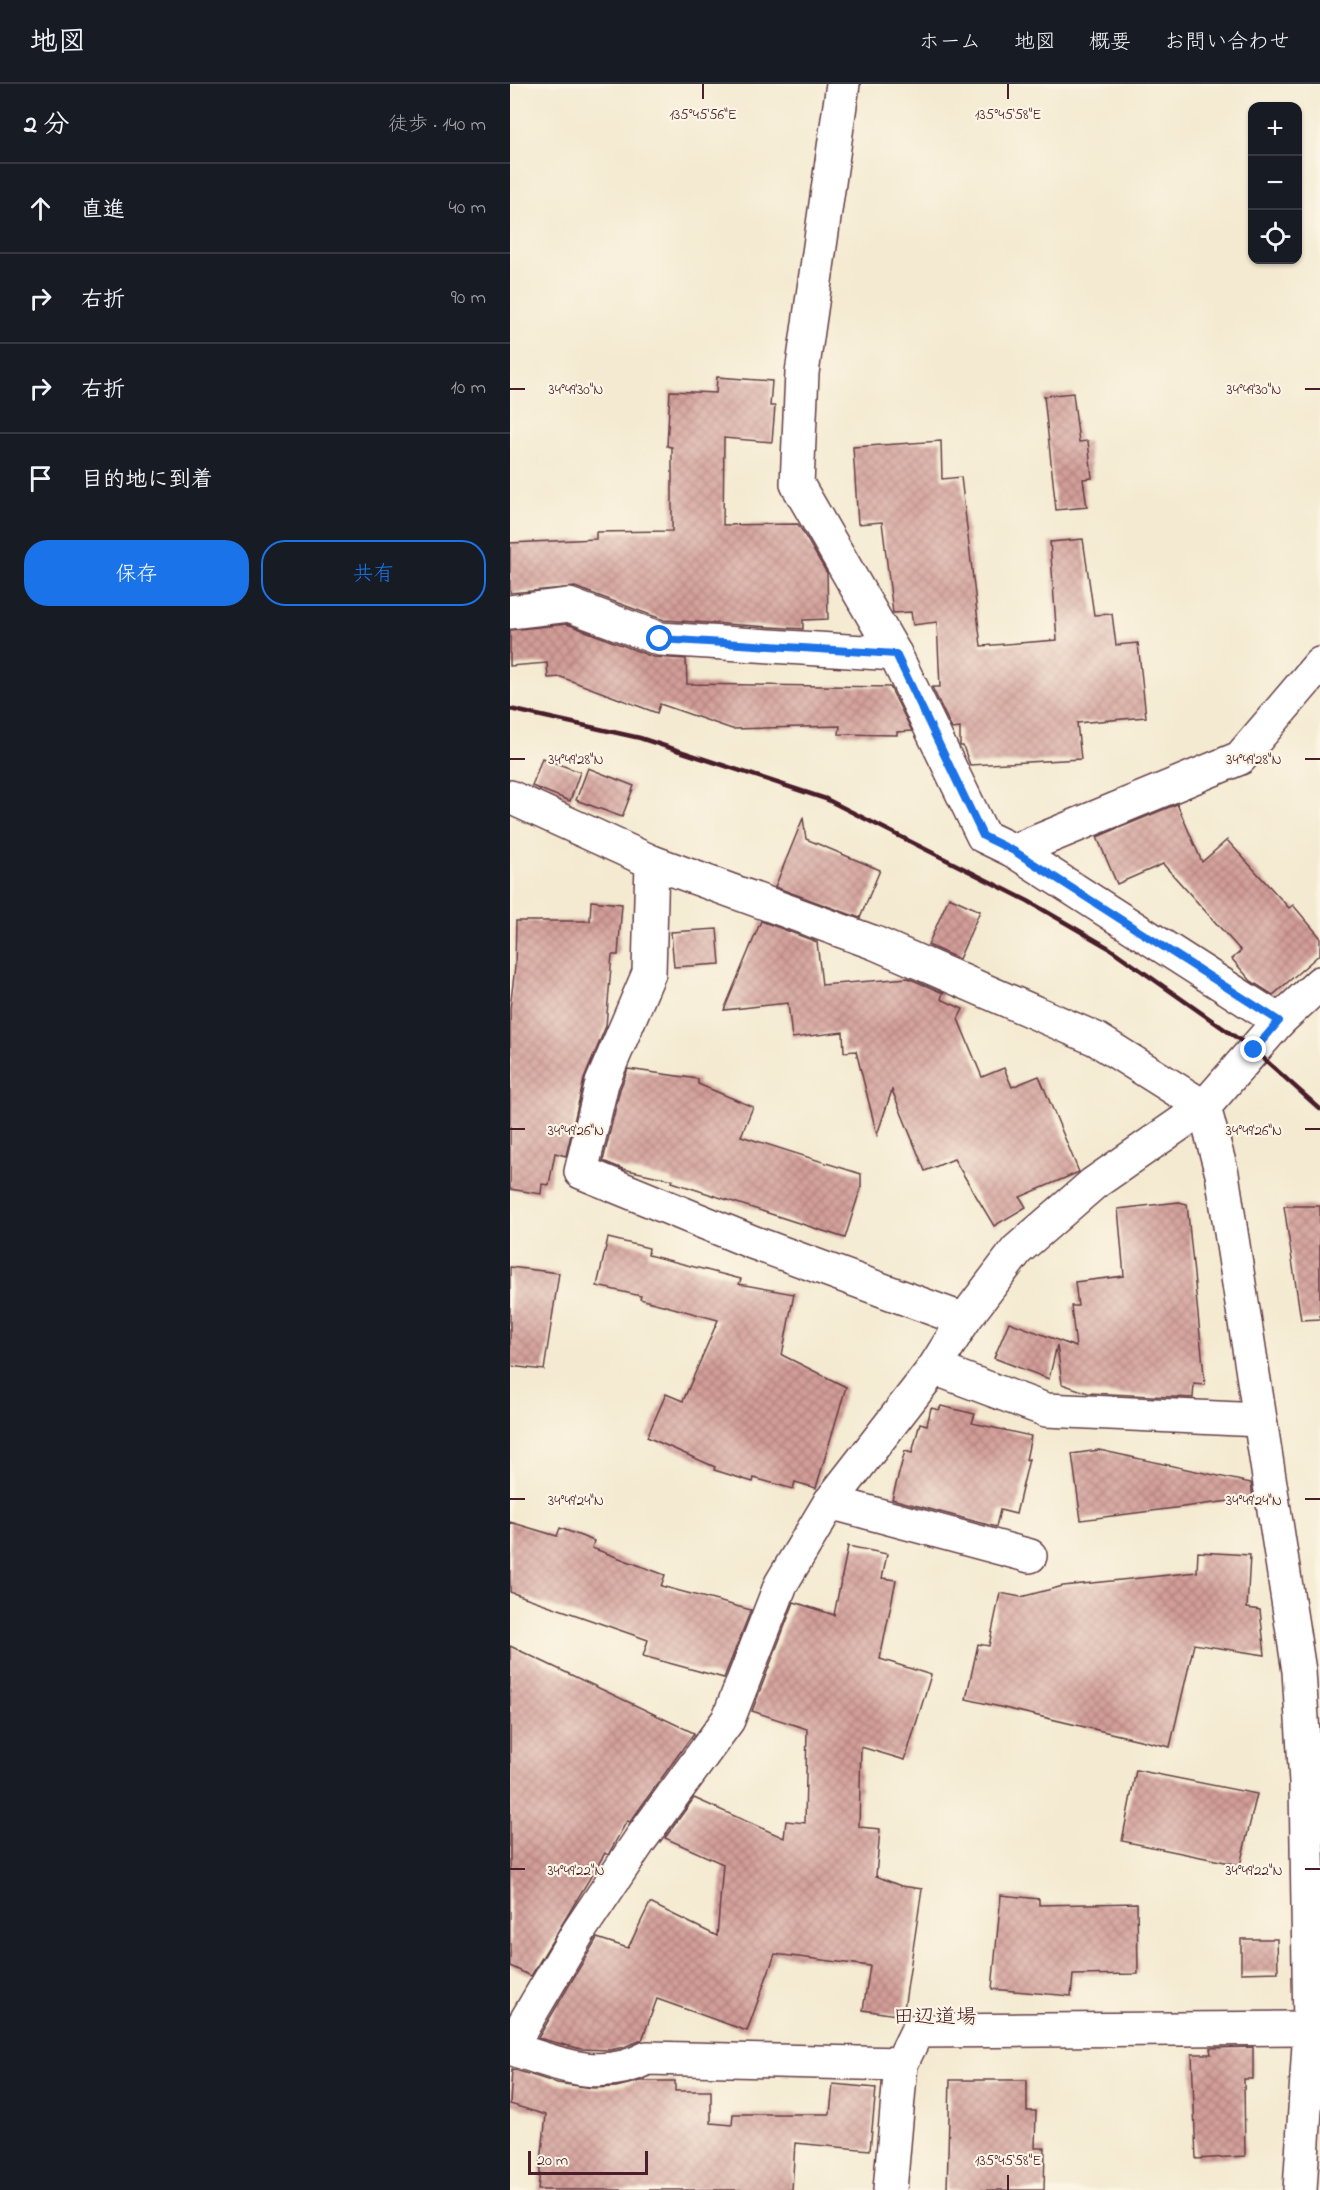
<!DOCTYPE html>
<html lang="ja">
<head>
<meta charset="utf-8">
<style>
	body { margin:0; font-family:"Indie Flower","Klee One",sans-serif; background:#242831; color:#f1f3f6 }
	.controls { position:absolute; right:18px; top:18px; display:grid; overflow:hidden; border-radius:12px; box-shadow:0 2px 4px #0004 }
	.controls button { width:54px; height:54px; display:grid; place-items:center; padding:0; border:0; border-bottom:2px solid #363941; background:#171b24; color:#f1f3f6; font:30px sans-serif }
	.scale { position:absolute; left:18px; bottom:15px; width:120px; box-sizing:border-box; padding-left:6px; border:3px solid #4a1f2b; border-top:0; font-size:16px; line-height:21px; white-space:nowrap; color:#4a1f2b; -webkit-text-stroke:4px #fcf5e5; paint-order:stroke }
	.stop { position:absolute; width:18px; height:18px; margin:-14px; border:4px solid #1a73e8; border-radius:50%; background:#fff }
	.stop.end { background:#1a73e8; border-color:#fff; box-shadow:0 2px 6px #0008 }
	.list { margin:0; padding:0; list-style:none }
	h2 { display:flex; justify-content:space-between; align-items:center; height:78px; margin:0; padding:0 24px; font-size:26px }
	h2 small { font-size:20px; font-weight:400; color:#9ea1a6 }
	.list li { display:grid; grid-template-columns:39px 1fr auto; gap:18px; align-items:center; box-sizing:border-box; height:90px; padding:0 24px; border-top:2px solid #363941 }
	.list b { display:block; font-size:22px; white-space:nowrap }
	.list em { font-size:20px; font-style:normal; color:#9ea1a6 }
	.actions { display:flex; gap:12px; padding:18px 24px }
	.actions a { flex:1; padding:14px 0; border:2px solid #1a73e8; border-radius:24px; text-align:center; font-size:21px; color:#1a73e8 }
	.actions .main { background:#1a73e8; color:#fff }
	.icon { flex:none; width:33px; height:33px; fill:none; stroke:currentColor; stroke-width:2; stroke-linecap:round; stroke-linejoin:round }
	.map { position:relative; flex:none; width:810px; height:2106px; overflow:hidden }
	header { display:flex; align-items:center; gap:36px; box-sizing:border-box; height:84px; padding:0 30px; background:#171b24; border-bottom:2px solid #363941 }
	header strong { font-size:28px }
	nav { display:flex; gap:33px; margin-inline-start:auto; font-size:21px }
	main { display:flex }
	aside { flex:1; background:#171b24 }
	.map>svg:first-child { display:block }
</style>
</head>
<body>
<header>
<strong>地図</strong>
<nav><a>ホーム</a><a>地図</a><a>概要</a><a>お問い合わせ</a></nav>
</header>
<main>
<aside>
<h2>2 分<small>徒歩 · 140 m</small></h2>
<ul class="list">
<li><svg class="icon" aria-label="ahead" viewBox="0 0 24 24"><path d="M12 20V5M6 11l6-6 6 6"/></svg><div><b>直進</b></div><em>40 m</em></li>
<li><svg class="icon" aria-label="right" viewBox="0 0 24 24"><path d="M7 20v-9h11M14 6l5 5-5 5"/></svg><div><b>右折</b></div><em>90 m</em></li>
<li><svg class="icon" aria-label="right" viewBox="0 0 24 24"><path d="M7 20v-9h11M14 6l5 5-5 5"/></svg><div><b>右折</b></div><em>10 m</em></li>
<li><svg class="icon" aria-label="arrive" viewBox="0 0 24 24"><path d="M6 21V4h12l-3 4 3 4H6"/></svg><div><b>目的地に到着</b></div></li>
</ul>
<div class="actions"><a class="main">保存</a><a>共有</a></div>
</aside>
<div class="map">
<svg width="810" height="2106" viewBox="0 0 810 2106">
	<defs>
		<pattern id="building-cross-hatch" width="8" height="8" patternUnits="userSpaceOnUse" patternTransform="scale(1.5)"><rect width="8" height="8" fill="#d39e99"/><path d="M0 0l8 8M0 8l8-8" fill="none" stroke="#ad807d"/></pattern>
	</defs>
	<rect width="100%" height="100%" fill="#fcf5e5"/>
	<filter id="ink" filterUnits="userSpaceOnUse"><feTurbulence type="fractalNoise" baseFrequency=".0167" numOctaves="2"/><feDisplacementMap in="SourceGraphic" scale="12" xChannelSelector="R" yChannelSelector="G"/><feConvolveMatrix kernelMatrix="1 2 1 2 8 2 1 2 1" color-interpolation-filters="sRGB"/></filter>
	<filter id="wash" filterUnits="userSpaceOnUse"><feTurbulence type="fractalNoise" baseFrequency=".008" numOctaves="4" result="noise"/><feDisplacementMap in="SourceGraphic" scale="24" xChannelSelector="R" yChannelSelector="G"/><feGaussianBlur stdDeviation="1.35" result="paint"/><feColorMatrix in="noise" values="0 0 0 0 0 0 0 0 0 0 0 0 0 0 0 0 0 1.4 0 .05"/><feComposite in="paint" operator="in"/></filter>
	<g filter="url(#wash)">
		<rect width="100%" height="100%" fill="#f4ead1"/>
		<g id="blocks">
			<!-- building -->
			<g fill="url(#building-cross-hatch)">
				<path d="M 207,293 L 262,297 L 260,322 L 265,322 L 262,358 L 214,354 L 213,441 L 288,440 L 317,489 L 318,535 L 293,536 L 293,545 L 154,536 L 65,503 L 0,509 L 0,459 L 86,455 L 86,448 L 162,447 L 162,363 L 157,362 L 160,307 L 206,309 Z"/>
				<path d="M 563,309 L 569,358 L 578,357 L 582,394 L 573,395 L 577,423 L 546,426 L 534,312 Z"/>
				<path d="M 431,357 L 432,395 L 451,393 L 471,562 L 547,556 L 540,458 L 573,455 L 584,531 L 602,530 L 606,561 L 628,559 L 636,633 L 567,639 L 571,675 L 460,681 L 453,662 L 450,662 L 450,644 L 442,645 L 422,603 L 430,603 L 427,538 L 403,541 L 401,528 L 383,529 L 372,438 L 348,440 L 343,363 Z"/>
				<path d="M 57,540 L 143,573 L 176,575 L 177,600 L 380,603 L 402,647 L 387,648 L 387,651 L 329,650 L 330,642 L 222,645 L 150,620 L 147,629 L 51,593 L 38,594 L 37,579 L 0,582 L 0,546 Z"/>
				<path d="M 32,674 L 70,688 L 60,717 L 22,702 Z"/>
				<path d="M 78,684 L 124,702 L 112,733 L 66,716 Z"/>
				<path d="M 667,720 L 692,778 L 717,756 L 779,824 L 783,821 L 810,853 L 810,870 L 763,911 L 741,897 L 722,875 L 731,867 L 653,780 L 607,800 L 587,753 Z"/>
				<path d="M 293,734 L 296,755 L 370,786 L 350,834 L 265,803 Z"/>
				<path d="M 439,813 L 470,827 L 449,875 L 418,861 Z"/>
				<path d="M 81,817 L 112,820 L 108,871 L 102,871 L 96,942 L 74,995 L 56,1072 L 45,1069 L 39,1101 L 32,1100 L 31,1110 L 0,1105 L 0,924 L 5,883 L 6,837 L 80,837 Z"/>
				<path d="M 251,837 L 307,858 L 312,901 L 398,894 L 433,909 L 431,915 L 453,925 L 448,935 L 472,993 L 494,984 L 502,1003 L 529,992 L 569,1088 L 510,1113 L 516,1123 L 484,1142 L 444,1075 L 415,1087 L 382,1006 L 367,1051 L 346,967 L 334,968 L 333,948 L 282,954 L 278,919 L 214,926 Z"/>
				<path d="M 207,845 L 210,880 L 164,883 L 161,848 Z"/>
				<path d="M 118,985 L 188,995 L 188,1000 L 243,1023 L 231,1052 L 351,1090 L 351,1103 L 335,1154 L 162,1098 L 163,1096 L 113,1085 L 93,1077 L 110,1005 Z"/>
				<path d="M 669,1118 L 677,1120 L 695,1301 L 684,1300 L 683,1314 L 578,1309 L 552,1300 L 547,1261 L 539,1295 L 484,1274 L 499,1238 L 566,1263 L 561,1222 L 568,1222 L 565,1198 L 614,1192 L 608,1125 Z"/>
				<path d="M 774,1122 L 810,1122 L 810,1235 L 791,1236 Z"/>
				<path d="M 98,1154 L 139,1164 L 138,1171 L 231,1195 L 229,1200 L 284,1210 L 272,1271 L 336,1303 L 306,1404 L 285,1398 L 283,1405 L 244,1394 L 243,1398 L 204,1386 L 205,1383 L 137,1353 L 156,1310 L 173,1317 L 208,1236 L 130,1215 L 131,1212 L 87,1202 Z"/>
				<path d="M 0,1183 L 49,1189 L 34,1286 L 0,1282 Z"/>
				<path d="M 431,1322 L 465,1330 L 462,1339 L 521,1352 L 516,1376 L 519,1375 L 506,1430 L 490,1426 L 486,1443 L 382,1415 L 395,1367 L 402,1369 L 410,1339 L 417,1341 L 421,1324 L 429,1326 Z"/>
				<path d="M 589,1366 L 741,1399 L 743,1414 L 571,1436 L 562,1370 Z"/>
				<path d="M 0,1438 L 47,1452 L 50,1444 L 84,1457 L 82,1464 L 155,1491 L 151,1502 L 241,1526 L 214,1594 L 133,1572 L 138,1556 L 0,1508 Z"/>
				<path d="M 338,1462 L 377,1470 L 372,1494 L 386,1496 L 370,1575 L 421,1591 L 395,1676 L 351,1663 L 349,1743 L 370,1745 L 366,1792 L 391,1802 L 412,1805 L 393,1932 L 353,1926 L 360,1882 L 265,1870 L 237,1947 L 147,1915 L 132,1956 L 114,1963 L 100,1966 L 71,1965 L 28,1954 L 87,1854 L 118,1864 L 140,1819 L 207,1852 L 213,1780 L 155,1754 L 184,1714 L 274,1754 L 276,1737 L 295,1739 L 297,1645 L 242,1627 L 284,1518 L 324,1531 Z"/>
				<path d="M 688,1468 L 740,1471 L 737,1524 L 750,1526 L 755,1571 L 684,1560 L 660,1663 L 456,1615 L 468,1560 L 479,1562 L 490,1509 L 511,1513 L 553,1502 L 687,1488 Z"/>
				<path d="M 0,1562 L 184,1649 L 120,1738 L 117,1737 L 98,1771 L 95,1769 L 21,1892 L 0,1882 Z"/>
				<path d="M 626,1686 L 747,1710 L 730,1781 L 612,1757 Z"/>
				<path d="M 491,1811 L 529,1815 L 529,1821 L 627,1819 L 628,1890 L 563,1891 L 561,1912 L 482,1905 Z"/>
				<path d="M 731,1855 L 767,1855 L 768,1888 L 731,1889 Z"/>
				<path d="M 743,1963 L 743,1995 L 734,1995 L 735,2072 L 686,2075 L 682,1970 L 701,1970 L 700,1964 Z"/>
				<path d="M 2,1985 L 47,1999 L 83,2004 L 106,2003 L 130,1997 L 165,1997 L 165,2007 L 201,2007 L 201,2039 L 222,2041 L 223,2030 L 320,2030 L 323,2000 L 366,2004 L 360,2066 L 285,2059 L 282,2106 L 28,2106 L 36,2031 L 0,2020 Z"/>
				<path d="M 440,1996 L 517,1996 L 517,2027 L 526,2027 L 525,2064 L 535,2064 L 534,2106 L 437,2106 Z"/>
			</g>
		</g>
	</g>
	<g filter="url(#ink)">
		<use href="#blocks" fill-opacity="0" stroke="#643d44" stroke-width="1.5"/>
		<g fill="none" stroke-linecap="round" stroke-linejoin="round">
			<!-- minor casing -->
			<g stroke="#643d44" stroke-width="36">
				<g id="minor">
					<path d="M 333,0 L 292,289 L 287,400 L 385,570 L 473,752 L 504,767 L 769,937"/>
					<path d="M 0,528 L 59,521 L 150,555 L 385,570"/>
					<path d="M 0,713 L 142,778 L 365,859 L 586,955 L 694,1023 L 712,1090 L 789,1587 L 796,1699 L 800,1944 L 790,2106"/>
					<path d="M 504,767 L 730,674 L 810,580"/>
					<path d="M 142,778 L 139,889 L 92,999 L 71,1088 L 242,1158 L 454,1236"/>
					<path d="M 424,1284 L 536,1326 L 750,1336"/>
					<path d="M 320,1418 L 520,1472"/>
					<path d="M 0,1964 L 69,1847 L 130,1756 L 218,1636 L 271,1500 L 320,1418 L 424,1284 L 454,1236 L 507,1166 L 583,1100 L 694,1023 L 769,937 L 810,899"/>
					<path d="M 0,1964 C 46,1979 90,1999 137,1974 L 391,1980"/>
					<path d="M 380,2106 L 391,1980 L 407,1947 L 800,1944"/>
				</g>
			</g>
			<!-- minor -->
			<use href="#minor" stroke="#fff" stroke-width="33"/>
			<!-- rail -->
			<path stroke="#4a1f2b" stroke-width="4.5" d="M 0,625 L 130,654 L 316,715 L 518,817 L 599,864 L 744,966 L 810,1025"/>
		</g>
	</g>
	<g fill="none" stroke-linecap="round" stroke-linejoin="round" filter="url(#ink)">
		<!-- route -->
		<path stroke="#1a73e8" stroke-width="8" d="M 150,555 L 386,570 L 473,752 L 504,767 L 769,937 L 744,966"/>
	</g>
	<!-- ticks -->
	<path fill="none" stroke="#4a1f2b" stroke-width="2" d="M 193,0 L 193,15M 498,0 L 498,15M 0,305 L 15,305M 795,305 L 810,305M 0,675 L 15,675M 795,675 L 810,675M 0,1045 L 15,1045M 795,1045 L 810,1045M 0,1415 L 15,1415M 795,1415 L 810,1415M 0,1785 L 15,1785M 795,1785 L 810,1785M 498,2091 L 498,2106"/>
	<g text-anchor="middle" stroke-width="4.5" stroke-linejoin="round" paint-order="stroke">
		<!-- neighbourhood labels -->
		<g font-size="21" fill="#4a1f2b" stroke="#fcf5e5">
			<text x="425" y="1939">田辺道場</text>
		</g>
	</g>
	<g font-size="15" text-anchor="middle" fill="#4a1f2b" stroke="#fcf5e5" stroke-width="4.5" stroke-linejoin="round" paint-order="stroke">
		<text x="193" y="35">135°45'56"E</text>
		<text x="498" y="35">135°45'58"E</text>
		<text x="66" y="310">34°49'30"N</text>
		<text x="744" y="310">34°49'30"N</text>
		<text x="66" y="680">34°49'28"N</text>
		<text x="744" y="680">34°49'28"N</text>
		<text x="66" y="1051">34°49'26"N</text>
		<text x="744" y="1051">34°49'26"N</text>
		<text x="66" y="1421">34°49'24"N</text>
		<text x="744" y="1421">34°49'24"N</text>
		<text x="66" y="1791">34°49'22"N</text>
		<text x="744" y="1791">34°49'22"N</text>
		<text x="498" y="2081">135°45'58"E</text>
	</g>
</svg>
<div class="controls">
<button>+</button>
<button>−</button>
<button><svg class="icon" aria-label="locate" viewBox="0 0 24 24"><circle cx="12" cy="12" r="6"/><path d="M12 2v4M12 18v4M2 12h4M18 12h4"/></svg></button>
</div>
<div class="scale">20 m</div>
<div class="stop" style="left:150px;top:555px"></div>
<div class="stop end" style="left:744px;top:966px"></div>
</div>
</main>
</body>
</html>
